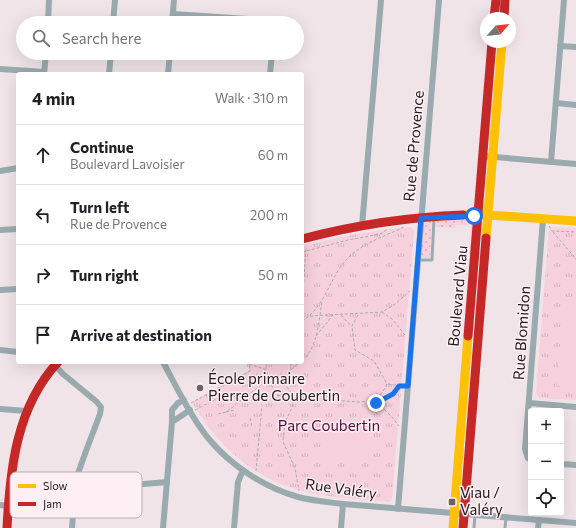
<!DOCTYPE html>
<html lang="en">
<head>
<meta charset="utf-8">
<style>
	body { margin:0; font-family:Commissioner,sans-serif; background:#f2f2f2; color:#202124 }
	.controls { position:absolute; right:12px; bottom:12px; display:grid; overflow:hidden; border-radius:4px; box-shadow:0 4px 16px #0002 }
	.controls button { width:36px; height:36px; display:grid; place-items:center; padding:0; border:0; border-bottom:1px solid #e0e0e0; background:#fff; color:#202124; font:20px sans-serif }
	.compass { position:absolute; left:480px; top:12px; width:36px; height:36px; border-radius:50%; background:#fff; box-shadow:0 4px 16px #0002; rotate:62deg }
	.stop { position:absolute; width:12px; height:12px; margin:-9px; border:3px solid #1a73e8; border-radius:50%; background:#fff }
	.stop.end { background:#1a73e8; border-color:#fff; box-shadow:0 1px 4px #0008 }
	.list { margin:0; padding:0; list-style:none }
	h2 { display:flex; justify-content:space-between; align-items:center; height:52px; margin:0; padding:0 16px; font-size:17px }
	h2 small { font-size:13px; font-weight:400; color:#757577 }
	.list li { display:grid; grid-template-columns:26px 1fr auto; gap:12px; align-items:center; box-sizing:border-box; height:60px; padding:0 16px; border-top:1px solid #e0e0e0 }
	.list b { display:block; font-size:15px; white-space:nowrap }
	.list p { margin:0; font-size:13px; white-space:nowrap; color:#757577 }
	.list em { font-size:13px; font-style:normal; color:#757577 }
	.icon { flex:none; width:22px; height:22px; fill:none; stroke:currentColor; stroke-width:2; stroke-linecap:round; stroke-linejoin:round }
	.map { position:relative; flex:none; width:576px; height:528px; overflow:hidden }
	.search { position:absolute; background:#fff; box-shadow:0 4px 16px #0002; left:16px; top:16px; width:288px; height:44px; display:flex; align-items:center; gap:10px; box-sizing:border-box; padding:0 14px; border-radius:22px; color:#757577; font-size:15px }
	.panel { position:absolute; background:#fff; box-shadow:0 4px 16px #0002; left:16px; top:72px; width:288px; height:292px; border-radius:4px }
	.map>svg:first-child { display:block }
</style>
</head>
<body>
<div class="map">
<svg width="576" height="528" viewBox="0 0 576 528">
	<defs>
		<pattern id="grass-dots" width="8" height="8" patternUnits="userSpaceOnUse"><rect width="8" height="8" fill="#f7d0dd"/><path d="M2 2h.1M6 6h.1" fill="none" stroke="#d3b2bd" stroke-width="1.8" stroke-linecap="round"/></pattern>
		<pattern id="park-tufts" width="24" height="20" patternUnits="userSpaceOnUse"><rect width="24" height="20" fill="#f7d0dd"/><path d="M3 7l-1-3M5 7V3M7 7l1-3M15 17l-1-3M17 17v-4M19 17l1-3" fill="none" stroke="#d3b2bd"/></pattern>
	</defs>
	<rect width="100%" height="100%" fill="#f0e4e8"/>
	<!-- grass -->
	<g fill="url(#grass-dots)">
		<path d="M 478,216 L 470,263 L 471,225 L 456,225 L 455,228 L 436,227 L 436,217 Z"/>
		<path d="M 432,217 L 430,258 L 418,257 L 421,218 Z"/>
	</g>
	<!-- park -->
	<g fill="url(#park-tufts)">
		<path d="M 411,227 L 414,231 L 392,500 L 390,502 C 359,499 329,498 299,490 C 253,478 215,443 192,402 L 249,370 L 245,362 L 302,362 L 302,246 C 338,237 374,230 411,227 Z"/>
		<path d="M 553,227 L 576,228 L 576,400 L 539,398 L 536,393 L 549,229 Z"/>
	</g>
	<!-- pitch -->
	<g fill="#f7d0dd">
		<path d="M 563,305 L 576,306 L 576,388 L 557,386 Z"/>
		<path d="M 325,426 L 371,432 L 367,462 L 321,456 Z"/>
	</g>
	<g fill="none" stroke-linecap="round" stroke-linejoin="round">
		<!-- path -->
		<g stroke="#a5adb1" stroke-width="1" stroke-dasharray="3 2" stroke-linecap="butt">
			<path d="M 549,226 L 552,231 L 576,232"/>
			<path d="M 553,232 L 576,259"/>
			<path d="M 302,252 L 348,240 L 380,234 L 388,229"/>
			<path d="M 302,307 L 306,247"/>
			<path d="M 382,312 L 392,319 L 405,335"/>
			<path d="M 341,315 L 351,326"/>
			<path d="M 310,316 L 382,312 L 394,305 L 410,291"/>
			<path d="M 302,321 C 324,308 329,280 345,261 C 360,244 383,237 404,227"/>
			<path d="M 316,336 L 333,315"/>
			<path d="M 302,361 C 318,347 319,320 322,301"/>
			<path d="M 249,364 L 264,369 L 270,377 L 279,381 L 289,389 L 294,397 L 292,408 L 285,422 L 283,442 L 295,468 L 299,491"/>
			<path d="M 292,369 L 300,362"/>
			<path d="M 266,370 L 266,362"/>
			<path d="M 388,384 L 402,386"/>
			<path d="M 272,387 L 291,370 L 291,362"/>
			<path d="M 272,395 L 357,402 C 372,402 381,398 387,384 L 374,361 L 355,350 L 352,326 L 359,313"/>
			<path d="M 372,401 C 383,406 392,417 399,426"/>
			<path d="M 191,403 L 250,371 L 250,367 L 248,362"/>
			<path d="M 377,403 L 393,394 L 399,385"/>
			<path d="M 195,410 L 230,392 L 239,401"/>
			<path d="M 226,412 L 235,410"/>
			<path d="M 218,414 L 226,412 L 270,378"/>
			<path d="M 250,418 L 252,426"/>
			<path d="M 256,471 L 262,405"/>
		</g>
		<!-- lane -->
		<g stroke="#9aabaf" stroke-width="3">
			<path d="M 418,260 L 432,260 L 434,218"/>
			<path d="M 474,528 L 475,515"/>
			<path d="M 505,528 L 506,518"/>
		</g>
		<!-- street -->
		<g stroke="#9aabaf" stroke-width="6">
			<path d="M 173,14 L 264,20 L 270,23"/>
			<path d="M 48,23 L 49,0"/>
			<path d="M 113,23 L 115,0"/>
			<path d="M 172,23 L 174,0"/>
			<path d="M 560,46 L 576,47"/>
			<path d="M 0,69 L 44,72"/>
			<path d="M 44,74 L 46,53"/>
			<path d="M 109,74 L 111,53"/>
			<path d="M 168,74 L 170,53"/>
			<path d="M 270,74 L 272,53"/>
			<path d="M 556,103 L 576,105"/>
			<path d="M 483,156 L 576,164"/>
			<path d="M 551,162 L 564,0"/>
			<path d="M 0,171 L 18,168"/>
			<path d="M 362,226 L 381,0"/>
			<path d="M 0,230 L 18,229"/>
			<path d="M 0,290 L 18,289"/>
			<path d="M 0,350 L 18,352"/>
			<path d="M 52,362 L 63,374 L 97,402 L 101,407 L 100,414 L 86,451 L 76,479 L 72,528"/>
			<path d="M 163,362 C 177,388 190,415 208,438 C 231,466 264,487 298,497 C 313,501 328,502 343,504 L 576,523"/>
			<path d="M 529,403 L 576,407"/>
			<path d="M 0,409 L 27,411"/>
			<path d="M 172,422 L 190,410"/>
			<path d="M 531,460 L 528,458 L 525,449 L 543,219"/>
			<path d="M 561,464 L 576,465"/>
			<path d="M 75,490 L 167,482"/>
			<path d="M 0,505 L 8,506"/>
			<path d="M 398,509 L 439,0"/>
			<path d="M 163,528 L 172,422 L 172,410 L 178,403 L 184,400"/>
			<path d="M 234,528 L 238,482 L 243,470"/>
			<path d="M 341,528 L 343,504"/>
			<path d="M 538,528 L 539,520"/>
		</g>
		<!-- slow -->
		<g stroke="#ffc107" stroke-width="9">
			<path d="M 463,215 L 488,215 L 576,221"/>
			<path d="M 486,238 L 502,42"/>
			<path d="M 453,528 L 468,336"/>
		</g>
		<!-- jam -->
		<g stroke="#c62828" stroke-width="9">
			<path d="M 494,18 L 496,0"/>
			<path d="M 504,18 L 505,0"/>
			<path d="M 302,239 C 355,225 408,217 463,215"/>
			<path d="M 468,336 L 492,42"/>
			<path d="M 7,528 C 10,470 16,407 58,362"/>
			<path d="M 463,528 L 486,238"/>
		</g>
	</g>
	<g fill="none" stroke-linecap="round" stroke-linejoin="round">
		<!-- route -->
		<path stroke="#1a73e8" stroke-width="5" d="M 376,403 L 393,394 L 399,386 L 408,386 L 421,218 L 474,216"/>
	</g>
	<!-- markers -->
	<g fill="#6a6265" stroke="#feeff4" stroke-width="1.5">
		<circle cx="200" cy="388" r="4"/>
		<rect x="448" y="498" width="8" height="8" rx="2"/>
	</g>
	<g text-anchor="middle" stroke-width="3" stroke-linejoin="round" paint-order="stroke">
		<!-- street labels -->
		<g font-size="15" fill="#221c1e" stroke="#feeff4">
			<text transform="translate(414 146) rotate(-85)" y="5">Rue de Provence</text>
			<text transform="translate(458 296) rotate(-85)" y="5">Boulevard Viau</text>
			<text transform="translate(522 333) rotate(-86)" y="5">Rue Blomidon</text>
			<text transform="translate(341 489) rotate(8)" y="5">Rue Valéry</text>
		</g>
		<!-- poi labels -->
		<g font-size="15" fill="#221c1e" stroke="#feeff4" text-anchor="start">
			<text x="208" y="384">École primaire<tspan x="208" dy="17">Pierre de Coubertin</tspan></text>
			<text x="460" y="498">Viau /<tspan x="460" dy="17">Valéry</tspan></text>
		</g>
		<!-- park labels -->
		<g font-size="15" fill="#580731" stroke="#feeff4">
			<text x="329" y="431">Parc Coubertin</text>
		</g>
	</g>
	<!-- legend -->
	<rect x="10" y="472" width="132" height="46" rx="6" fill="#feeff4" stroke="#bcb0b4" stroke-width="1"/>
	<rect x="18" y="484" width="18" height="4" fill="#ffc107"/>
	<rect x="18" y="502" width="18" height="4" fill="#c62828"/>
	<g font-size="11" fill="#221c1e">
		<text x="43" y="490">Slow</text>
		<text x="43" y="508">Jam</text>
	</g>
</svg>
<div class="controls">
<button>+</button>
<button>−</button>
<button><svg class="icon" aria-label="locate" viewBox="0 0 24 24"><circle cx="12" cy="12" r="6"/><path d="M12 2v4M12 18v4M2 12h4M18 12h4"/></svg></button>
</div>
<svg class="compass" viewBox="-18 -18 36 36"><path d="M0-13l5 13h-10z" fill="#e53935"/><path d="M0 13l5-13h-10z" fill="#757577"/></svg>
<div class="stop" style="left:474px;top:216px"></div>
<div class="stop end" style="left:376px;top:403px"></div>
<div class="search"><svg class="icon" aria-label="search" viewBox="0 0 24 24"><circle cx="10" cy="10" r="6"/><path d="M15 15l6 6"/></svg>Search here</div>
<section class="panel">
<h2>4 min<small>Walk · 310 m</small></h2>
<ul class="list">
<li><svg class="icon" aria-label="ahead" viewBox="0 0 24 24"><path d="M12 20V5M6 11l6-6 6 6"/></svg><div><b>Continue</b><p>Boulevard Lavoisier</p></div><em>60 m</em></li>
<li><svg class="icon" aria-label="left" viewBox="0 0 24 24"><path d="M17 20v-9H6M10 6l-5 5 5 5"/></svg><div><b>Turn left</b><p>Rue de Provence</p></div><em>200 m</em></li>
<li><svg class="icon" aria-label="right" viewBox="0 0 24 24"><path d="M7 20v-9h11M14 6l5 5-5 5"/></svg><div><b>Turn right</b></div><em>50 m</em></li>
<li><svg class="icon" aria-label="arrive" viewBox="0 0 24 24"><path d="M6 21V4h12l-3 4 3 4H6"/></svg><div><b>Arrive at destination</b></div></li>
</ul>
</section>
</div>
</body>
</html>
